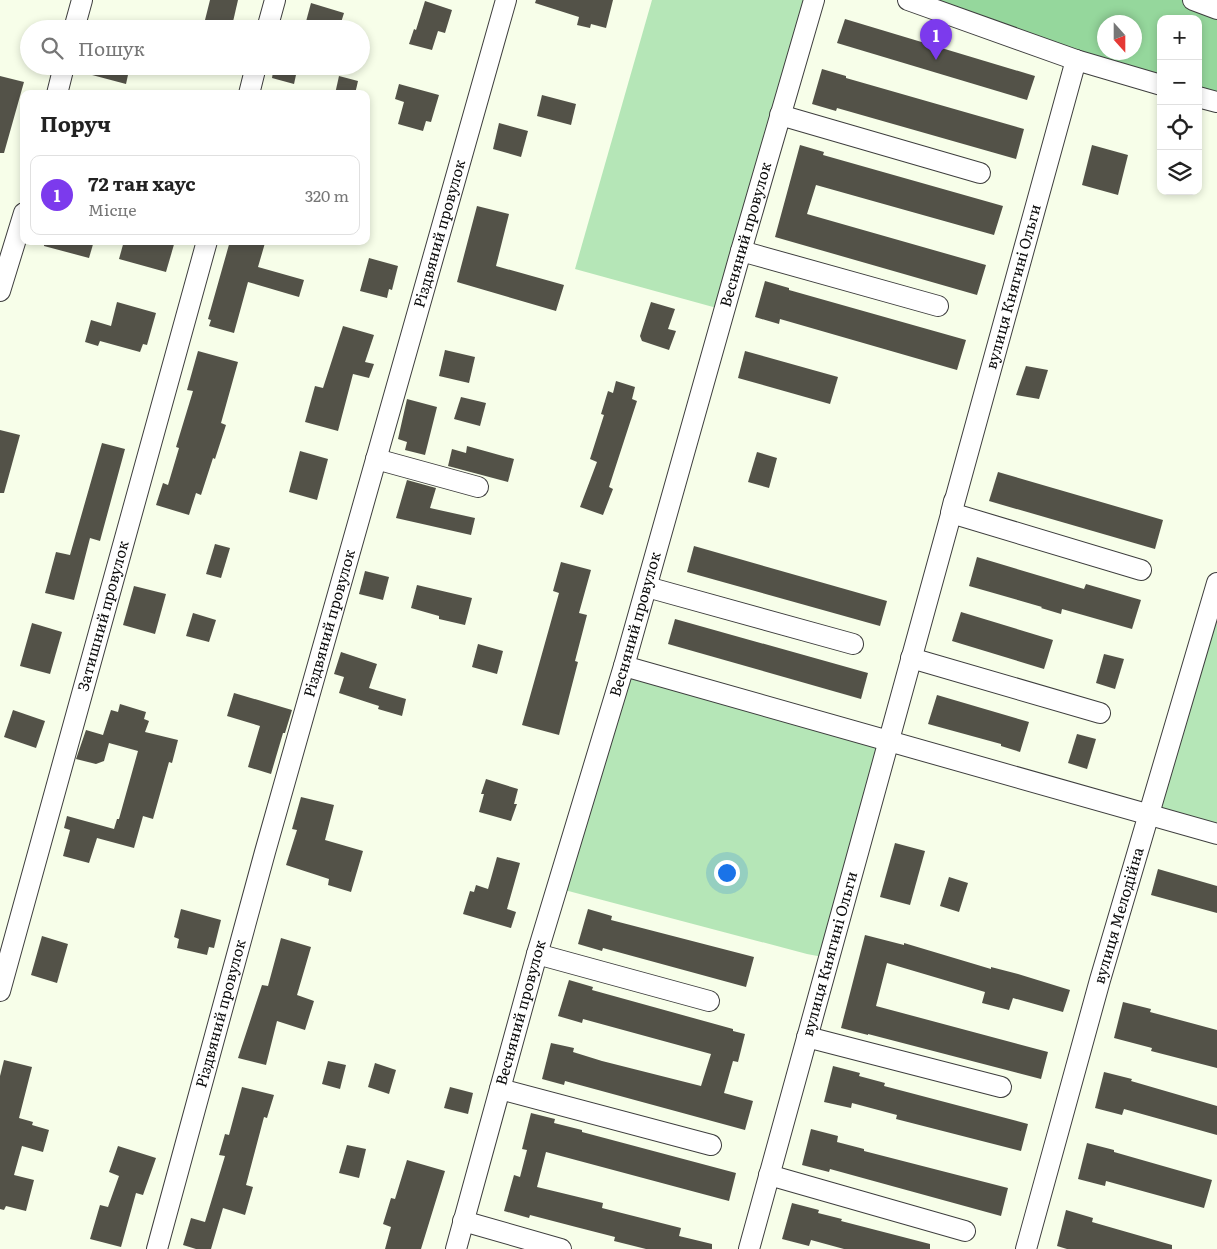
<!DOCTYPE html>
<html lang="uk">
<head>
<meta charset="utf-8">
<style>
	body { margin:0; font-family:Literata,serif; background:#f2f2f2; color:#222 }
	.controls { position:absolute; right:15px; top:15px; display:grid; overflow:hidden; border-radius:10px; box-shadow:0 2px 8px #0003 }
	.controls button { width:45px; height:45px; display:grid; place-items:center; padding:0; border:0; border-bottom:1px solid #e0e0e0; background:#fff; color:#222; font:25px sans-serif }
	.compass { position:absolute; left:1097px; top:15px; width:45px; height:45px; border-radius:50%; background:#fff; box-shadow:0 2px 8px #0003; rotate:159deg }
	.you { position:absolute; left:726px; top:872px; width:18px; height:18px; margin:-12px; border:4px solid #fff; border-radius:50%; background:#1a73e8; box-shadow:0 0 0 8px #1a73e833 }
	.badge { display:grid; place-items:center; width:32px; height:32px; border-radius:50%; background:#7c3aed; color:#fff; font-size:16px; font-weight:700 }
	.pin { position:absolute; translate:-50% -41px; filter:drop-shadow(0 1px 2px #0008) }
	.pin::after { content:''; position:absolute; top:26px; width:18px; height:15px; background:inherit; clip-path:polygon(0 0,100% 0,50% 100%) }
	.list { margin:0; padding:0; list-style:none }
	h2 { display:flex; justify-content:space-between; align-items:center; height:65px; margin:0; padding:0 20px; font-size:21px }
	h2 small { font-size:16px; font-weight:400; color:#767676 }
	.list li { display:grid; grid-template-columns:32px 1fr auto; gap:15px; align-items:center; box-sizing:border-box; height:80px; margin:0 10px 10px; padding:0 10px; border:1px solid #e0e0e0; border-radius:10px }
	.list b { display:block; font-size:19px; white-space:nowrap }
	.list p { margin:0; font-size:16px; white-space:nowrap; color:#767676 }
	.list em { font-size:16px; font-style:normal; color:#767676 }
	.icon { flex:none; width:28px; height:28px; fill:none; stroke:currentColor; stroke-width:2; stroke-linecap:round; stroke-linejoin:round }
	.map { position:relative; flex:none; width:1217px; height:1249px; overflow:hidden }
	.search { position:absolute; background:#fff; box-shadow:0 2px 8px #0003; left:20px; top:20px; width:350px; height:55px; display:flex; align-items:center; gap:12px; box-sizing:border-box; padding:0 18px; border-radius:28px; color:#767676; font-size:19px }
	.panel { position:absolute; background:#fff; box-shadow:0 2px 8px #0003; left:20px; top:90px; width:350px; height:155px; border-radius:10px }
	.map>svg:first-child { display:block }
</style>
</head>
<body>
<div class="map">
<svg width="1217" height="1249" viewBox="0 0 1217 1249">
	<rect width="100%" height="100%" fill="#f7fee9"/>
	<!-- green -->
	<g fill="#b5e6b7">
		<path d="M 652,0 L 814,0 L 724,310 L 575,269 Z"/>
		<path d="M 1217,583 L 1217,834 L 1149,813 Z"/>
		<path d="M 624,666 L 888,740 L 828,958 L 807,954 L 557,888 Z"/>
	</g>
	<!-- forest -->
	<path fill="#95d79c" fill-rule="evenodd" d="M 908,0 L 1193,0 L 1217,9 L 1217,102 L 1198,97 L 1198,19 L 1161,19 L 1161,85 ZM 1104,22 L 1134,22 L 1134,52 L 1104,52 Z"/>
	<!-- building -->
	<g fill="#535248">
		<path d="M 210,0 L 238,0 L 232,26 L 205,20 Z"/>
		<path d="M 536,0 L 613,0 L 606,28 L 591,24 L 590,28 L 577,25 L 579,17 L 535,3 Z"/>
		<path d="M 425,1 L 452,10 L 445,33 L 438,31 L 432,50 L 409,44 L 414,29 L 416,30 Z"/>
		<path d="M 311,3 L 344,13 L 339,29 L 304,29 Z"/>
		<path d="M 845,19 L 1035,76 L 1027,100 L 837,43 Z"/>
		<path d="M 77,66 L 130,66 L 126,84 L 77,71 Z"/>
		<path d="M 274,66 L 298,66 L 294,84 L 272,78 Z"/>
		<path d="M 822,69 L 846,76 L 846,78 L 1024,129 L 1016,159 L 837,108 L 836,111 L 812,104 Z"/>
		<path d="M 0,76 L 24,82 L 4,153 L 0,153 Z"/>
		<path d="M 339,76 L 358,81 L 355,94 L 335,94 Z"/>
		<path d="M 399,84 L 439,95 L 431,122 L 426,121 L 423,131 L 398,124 L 404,102 L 395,99 Z"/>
		<path d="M 542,95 L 576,104 L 571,125 L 537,116 Z"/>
		<path d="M 499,123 L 528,131 L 521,157 L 493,149 Z"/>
		<path d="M 800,145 L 824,152 L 823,155 L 1003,206 L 994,235 L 816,185 L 807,214 L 986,265 L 977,295 L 775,237 Z"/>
		<path d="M 1092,145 L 1128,155 L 1118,195 L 1082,185 Z"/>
		<path d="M 477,206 L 509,214 L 496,266 L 564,285 L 556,311 L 457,282 Z"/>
		<path d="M 44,241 L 94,241 L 89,258 L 44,246 Z"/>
		<path d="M 124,241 L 175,241 L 166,272 L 119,259 Z"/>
		<path d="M 230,241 L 258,241 L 265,243 L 258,267 L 304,280 L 299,297 L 248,282 L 234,333 L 209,326 L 211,320 L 208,319 Z"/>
		<path d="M 369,258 L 398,266 L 392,290 L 389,289 L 387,298 L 360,291 Z"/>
		<path d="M 765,281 L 789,288 L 789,290 L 966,340 L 957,370 L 780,319 L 779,324 L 755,317 Z"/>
		<path d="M 117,302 L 156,313 L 147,345 L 143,344 L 140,352 L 100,341 L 98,346 L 85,342 L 91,320 L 111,326 Z"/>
		<path d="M 651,302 L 675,309 L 668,329 L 676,331 L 669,350 L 642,341 L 640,336 Z"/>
		<path d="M 343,326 L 374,335 L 365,362 L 374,364 L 369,378 L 353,374 L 338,431 L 305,422 L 315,386 L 323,388 Z"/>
		<path d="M 445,350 L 475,357 L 469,383 L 439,376 Z"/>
		<path d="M 198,351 L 238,362 L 221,423 L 226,425 L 215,459 L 213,458 L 201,495 L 196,493 L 189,515 L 156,505 L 163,483 L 168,485 L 179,448 L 176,447 L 193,391 L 187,390 Z"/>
		<path d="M 745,351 L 838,377 L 830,404 L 738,378 Z"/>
		<path d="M 1026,366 L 1048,370 L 1039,399 L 1016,395 Z"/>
		<path d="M 616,381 L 635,387 L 632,399 L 637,401 L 609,487 L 613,489 L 603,515 L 580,507 L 597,462 L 590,459 L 604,415 L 601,414 L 608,391 L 613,393 Z"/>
		<path d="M 461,397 L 486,403 L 480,426 L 454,419 Z"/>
		<path d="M 407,399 L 437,407 L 425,455 L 405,450 L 407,442 L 398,439 Z"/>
		<path d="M 0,430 L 20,435 L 4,493 L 0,493 Z"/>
		<path d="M 102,443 L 125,449 L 100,541 L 90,538 L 74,600 L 45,593 L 56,552 L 70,555 Z"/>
		<path d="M 467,446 L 514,459 L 508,482 L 448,466 L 452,449 L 466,453 Z"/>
		<path d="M 300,451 L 328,459 L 317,500 L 289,492 Z"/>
		<path d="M 757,452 L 777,458 L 769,488 L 748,482 Z"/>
		<path d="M 998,472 L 1163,520 L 1155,549 L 989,501 Z"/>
		<path d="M 407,480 L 436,488 L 430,508 L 475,518 L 471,535 L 396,518 Z"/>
		<path d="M 215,544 L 230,548 L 221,578 L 206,574 Z"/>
		<path d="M 694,546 L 887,601 L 880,626 L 687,572 Z"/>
		<path d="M 977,557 L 1084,589 L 1086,584 L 1141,600 L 1132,629 L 1062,609 L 1061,614 L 1041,608 L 1042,607 L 969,586 Z"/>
		<path d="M 561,562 L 591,570 L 579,613 L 587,615 L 575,661 L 578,662 L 559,735 L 522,725 L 559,593 L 553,591 Z"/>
		<path d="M 365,571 L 389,577 L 383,600 L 359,594 Z"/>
		<path d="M 417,585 L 472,598 L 465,625 L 439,619 L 439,616 L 411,608 Z"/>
		<path d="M 134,586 L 166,594 L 155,634 L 123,625 Z"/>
		<path d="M 961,612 L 1053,640 L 1044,669 L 952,641 Z"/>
		<path d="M 193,613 L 216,620 L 209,642 L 186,636 Z"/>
		<path d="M 675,619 L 868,673 L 861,699 L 668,644 Z"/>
		<path d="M 32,623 L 62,632 L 50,674 L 20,666 Z"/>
		<path d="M 478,644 L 503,651 L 497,674 L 472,667 Z"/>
		<path d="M 341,652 L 377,664 L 369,688 L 406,699 L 402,716 L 378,709 L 379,706 L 339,693 L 344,677 L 334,674 Z"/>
		<path d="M 1104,654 L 1124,659 L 1115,689 L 1096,683 Z"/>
		<path d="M 234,693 L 292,710 L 285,733 L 283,733 L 271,774 L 248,767 L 260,726 L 227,716 Z"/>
		<path d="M 937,695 L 1029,722 L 1020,752 L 1001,746 L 1001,744 L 928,724 Z"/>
		<path d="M 120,704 L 146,712 L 144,719 L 149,721 L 145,732 L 178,740 L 172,763 L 169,762 L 153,819 L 143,816 L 134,848 L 97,838 L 89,863 L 63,856 L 70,830 L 64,828 L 67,816 L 114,829 L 117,819 L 119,819 L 138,751 L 109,743 L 104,761 L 96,764 L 76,759 L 86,730 L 103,735 L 111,710 L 118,712 Z"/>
		<path d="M 13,710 L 45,721 L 36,748 L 4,737 Z"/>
		<path d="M 1077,734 L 1096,739 L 1087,769 L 1068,763 Z"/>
		<path d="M 486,779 L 518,789 L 514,804 L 517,804 L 511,821 L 479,812 L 484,794 L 481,794 Z"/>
		<path d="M 301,797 L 334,805 L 325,840 L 363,851 L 351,892 L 328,885 L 329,879 L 286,865 L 297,830 L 292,829 Z"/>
		<path d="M 895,843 L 925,851 L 910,905 L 880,897 Z"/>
		<path d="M 497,857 L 520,863 L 507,909 L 516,912 L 511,928 L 463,914 L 470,891 L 474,892 L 476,885 L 488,889 Z"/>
		<path d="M 1158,869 L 1217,886 L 1217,913 L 1151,895 Z"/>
		<path d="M 949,877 L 968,883 L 959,912 L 940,906 Z"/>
		<path d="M 181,909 L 221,920 L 214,948 L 209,947 L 207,955 L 177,948 L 179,939 L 174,937 Z"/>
		<path d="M 588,909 L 612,916 L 611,920 L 754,957 L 746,987 L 603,948 L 602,951 L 578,944 Z"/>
		<path d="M 865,935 L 904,945 L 904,943 L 991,969 L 991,967 L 1018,974 L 1070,990 L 1063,1012 L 1013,998 L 1009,1010 L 982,1003 L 985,992 L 887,963 L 876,1006 L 1048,1052 L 1041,1079 L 868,1034 L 868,1035 L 841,1028 Z"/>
		<path d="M 42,936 L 68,944 L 57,983 L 31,975 Z"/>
		<path d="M 281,938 L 311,947 L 297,995 L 314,1001 L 305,1030 L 277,1021 L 266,1065 L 238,1058 L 262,985 L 268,986 Z"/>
		<path d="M 569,980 L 593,987 L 592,990 L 733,1029 L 733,1031 L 745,1034 L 738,1062 L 733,1061 L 724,1093 L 753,1101 L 745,1130 L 565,1081 L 564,1085 L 542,1079 L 551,1043 L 574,1048 L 573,1052 L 602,1061 L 701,1086 L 711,1054 L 583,1019 L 582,1023 L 558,1016 Z"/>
		<path d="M 1123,1002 L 1151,1009 L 1150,1012 L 1217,1030 L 1217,1068 L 1151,1051 L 1152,1048 L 1114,1038 Z"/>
		<path d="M 4,1060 L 32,1067 L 19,1118 L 33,1122 L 32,1125 L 49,1130 L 43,1152 L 22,1146 L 14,1175 L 34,1180 L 26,1211 L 6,1206 L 4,1210 L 0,1209 L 0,1076 Z"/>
		<path d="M 328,1061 L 346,1065 L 340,1089 L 322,1084 Z"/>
		<path d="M 375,1063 L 396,1070 L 389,1094 L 368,1087 Z"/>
		<path d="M 833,1066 L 860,1073 L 859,1076 L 885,1083 L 884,1086 L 1028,1124 L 1021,1151 L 896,1119 L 897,1115 L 852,1103 L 851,1108 L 824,1102 Z"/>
		<path d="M 1104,1072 L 1132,1079 L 1131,1081 L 1217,1106 L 1217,1135 L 1124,1109 L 1122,1115 L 1095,1108 Z"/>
		<path d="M 242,1087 L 274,1095 L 267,1118 L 264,1117 L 246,1185 L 253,1187 L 245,1215 L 223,1208 L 211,1249 L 196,1249 L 183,1245 L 191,1218 L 205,1222 L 225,1156 L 219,1155 L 225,1134 L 229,1135 Z"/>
		<path d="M 450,1087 L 473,1093 L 468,1114 L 444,1108 Z"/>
		<path d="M 531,1113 L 555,1119 L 554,1123 L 582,1130 L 582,1132 L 736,1173 L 729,1201 L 546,1152 L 537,1187 L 603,1203 L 602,1208 L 681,1228 L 679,1236 L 712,1244 L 712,1249 L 646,1249 L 614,1241 L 615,1237 L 576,1227 L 530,1215 L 529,1218 L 504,1211 L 514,1175 L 520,1177 L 527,1150 L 522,1149 Z"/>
		<path d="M 811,1129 L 838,1136 L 837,1142 L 864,1149 L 864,1151 L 1008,1188 L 1001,1216 L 830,1169 L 829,1172 L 802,1165 Z"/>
		<path d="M 1087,1143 L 1114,1150 L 1114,1152 L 1212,1180 L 1204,1208 L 1106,1181 L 1105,1186 L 1078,1179 Z"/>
		<path d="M 347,1145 L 366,1149 L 359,1178 L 339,1173 Z"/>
		<path d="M 118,1146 L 156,1158 L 143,1195 L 136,1193 L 121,1247 L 90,1239 L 100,1205 L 108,1207 L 119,1176 L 109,1172 Z"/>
		<path d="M 407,1160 L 445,1171 L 421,1249 L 385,1249 L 391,1227 L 383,1224 L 391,1198 L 395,1199 Z"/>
		<path d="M 792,1203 L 819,1210 L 818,1213 L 842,1219 L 841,1221 L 930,1244 L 930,1249 L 844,1249 L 811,1240 L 809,1246 L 782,1239 Z"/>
		<path d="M 1066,1210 L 1093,1218 L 1092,1222 L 1172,1245 L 1172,1249 L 1067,1249 L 1057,1246 Z"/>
	</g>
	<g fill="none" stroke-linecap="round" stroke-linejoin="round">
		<!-- minor casing -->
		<g stroke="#3e3e3e" stroke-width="22">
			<g id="minor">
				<path d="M 908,0 L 1076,60 L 1161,85"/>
				<path d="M 1193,0 L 1217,9"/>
				<path d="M 74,29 L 82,0"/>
				<path d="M 267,29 L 275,0"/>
				<path d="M 57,94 L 64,66"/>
				<path d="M 249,94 L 256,66"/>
				<path d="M 1198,97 L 1217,102"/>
				<path d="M 780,115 L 980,173"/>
				<path d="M 741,251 L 938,306"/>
				<path d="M 0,291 L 24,213"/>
				<path d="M 376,459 L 478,487"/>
				<path d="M 954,501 L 951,513 L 1141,570"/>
				<path d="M 647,587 L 853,644"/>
				<path d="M 911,658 L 1100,713"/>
				<path d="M 624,666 L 1217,834"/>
				<path d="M 537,954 L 709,1001"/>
				<path id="s1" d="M 0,991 L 207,241"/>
				<path d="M 807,1037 L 1001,1087"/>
				<path d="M 500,1089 L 711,1145"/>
				<path d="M 769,1175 L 965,1231"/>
				<path d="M 463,1221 L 561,1249"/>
				<path id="s2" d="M 157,1249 L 265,852 L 506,0"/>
				<path id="s3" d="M 456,1249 L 537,954 L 624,666 L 741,251 L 814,0"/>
				<path id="s4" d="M 749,1249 L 1076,60"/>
				<path id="s5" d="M 1026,1249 L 1100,980 L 1217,583"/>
			</g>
		</g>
		<!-- minor -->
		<use href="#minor" stroke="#fff" stroke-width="20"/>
	</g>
	<g text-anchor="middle" stroke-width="5" stroke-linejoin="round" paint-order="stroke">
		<!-- street labels -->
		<g font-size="15" fill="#0b0b0b" stroke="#fff">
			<text dy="5" stroke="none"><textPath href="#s2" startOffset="1054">Різдвяний провулок</textPath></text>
			<text dy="5" stroke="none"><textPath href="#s3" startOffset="1055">Весняний провулок</textPath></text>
			<text dy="5" stroke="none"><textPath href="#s4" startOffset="998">вулиця Княгині Ольги</textPath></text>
			<text dy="5" stroke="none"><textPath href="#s1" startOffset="389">Затишний провулок</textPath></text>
			<text dy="5" stroke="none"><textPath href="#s2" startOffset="649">Різдвяний провулок</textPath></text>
			<text dy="5" stroke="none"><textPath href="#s3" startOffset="650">Весняний провулок</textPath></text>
			<text dy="5" stroke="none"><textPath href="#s5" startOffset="346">вулиця Мелодійна</textPath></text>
			<text dy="5" stroke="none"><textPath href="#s4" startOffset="306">вулиця Княгині Ольги</textPath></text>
			<text dy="5" stroke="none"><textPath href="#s3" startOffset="245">Весняний провулок</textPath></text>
			<text dy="5" stroke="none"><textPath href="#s2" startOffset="244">Різдвяний провулок</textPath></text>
		</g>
	</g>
</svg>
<div class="controls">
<button>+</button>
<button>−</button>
<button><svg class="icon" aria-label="locate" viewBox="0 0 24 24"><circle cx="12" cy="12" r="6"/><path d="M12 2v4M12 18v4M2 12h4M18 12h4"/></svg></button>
<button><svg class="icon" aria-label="layers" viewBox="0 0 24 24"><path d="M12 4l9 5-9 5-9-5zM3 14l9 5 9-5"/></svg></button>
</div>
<svg class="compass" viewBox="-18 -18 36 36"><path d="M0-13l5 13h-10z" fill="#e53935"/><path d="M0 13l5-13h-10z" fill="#767676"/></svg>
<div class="you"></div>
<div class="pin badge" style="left:936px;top:60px">1</div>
<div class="search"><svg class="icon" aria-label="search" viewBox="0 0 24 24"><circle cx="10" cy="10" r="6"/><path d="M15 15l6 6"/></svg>Пошук</div>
<section class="panel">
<h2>Поруч<small></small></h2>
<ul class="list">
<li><span class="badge">1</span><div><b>72 тан хаус</b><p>Місце</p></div><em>320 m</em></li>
</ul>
</section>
</div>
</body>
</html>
